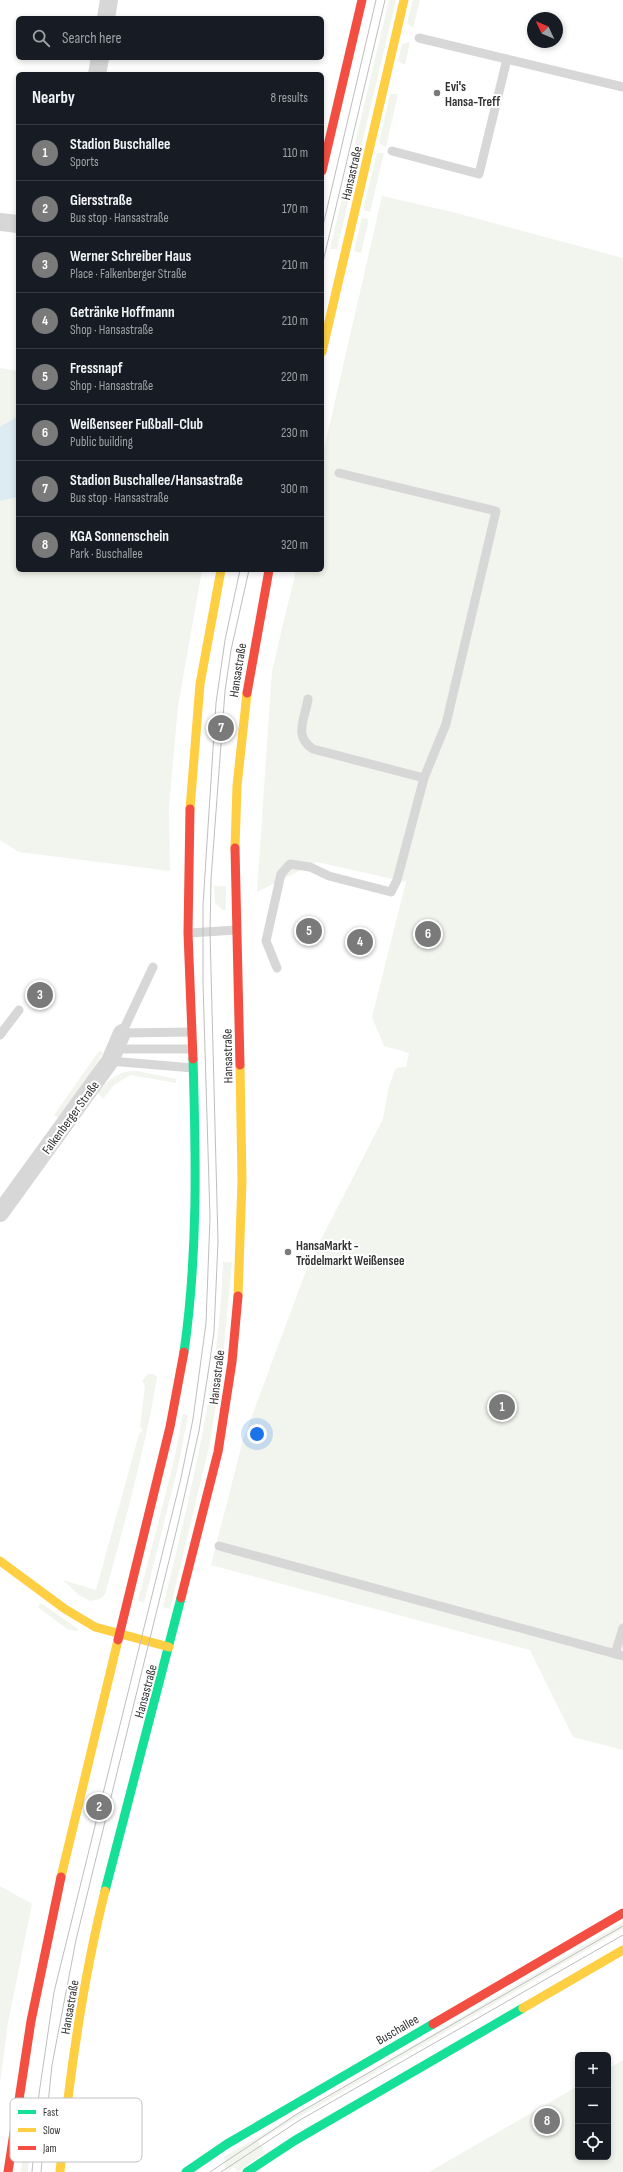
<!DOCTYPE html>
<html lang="en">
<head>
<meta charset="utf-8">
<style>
	body { margin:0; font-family:"Sofia Sans Condensed",sans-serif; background:#20242c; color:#f1f3f6 }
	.controls { position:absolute; right:12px; bottom:12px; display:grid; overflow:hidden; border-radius:6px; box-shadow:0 2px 6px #0003 }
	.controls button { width:36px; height:36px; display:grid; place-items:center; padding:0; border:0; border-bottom:1px solid #363941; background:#171b24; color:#f1f3f6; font:20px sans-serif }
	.compass { position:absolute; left:527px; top:12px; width:36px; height:36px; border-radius:50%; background:#171b24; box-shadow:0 2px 6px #0003; rotate:314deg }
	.you { position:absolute; left:257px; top:1434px; width:14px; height:14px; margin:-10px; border:3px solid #fff; border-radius:50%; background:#1a73e8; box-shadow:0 0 0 6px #1a73e833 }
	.badge { display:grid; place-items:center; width:26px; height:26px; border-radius:50%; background:#7a7a7a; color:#fff; font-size:13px; font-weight:700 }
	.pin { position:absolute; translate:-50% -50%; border:2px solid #fff; box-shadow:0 1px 4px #0006 }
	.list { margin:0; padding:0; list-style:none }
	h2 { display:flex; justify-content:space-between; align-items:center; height:52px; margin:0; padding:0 16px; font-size:17px }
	h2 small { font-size:13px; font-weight:400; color:#9ea1a6 }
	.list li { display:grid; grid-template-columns:26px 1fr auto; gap:12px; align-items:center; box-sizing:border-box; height:56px; padding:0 16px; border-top:1px solid #363941 }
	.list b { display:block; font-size:15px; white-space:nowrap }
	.list p { margin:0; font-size:13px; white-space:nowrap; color:#9ea1a6 }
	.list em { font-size:13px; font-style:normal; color:#9ea1a6 }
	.icon { flex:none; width:22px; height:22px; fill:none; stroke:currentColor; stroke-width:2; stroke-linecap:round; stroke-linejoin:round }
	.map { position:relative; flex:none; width:623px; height:2172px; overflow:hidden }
	.search { position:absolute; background:#171b24; box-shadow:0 2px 6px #0003; left:16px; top:16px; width:308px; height:44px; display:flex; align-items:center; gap:10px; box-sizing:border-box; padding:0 14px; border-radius:6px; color:#9ea1a6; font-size:15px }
	.panel { position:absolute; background:#171b24; box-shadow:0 2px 6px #0003; left:16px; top:72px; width:308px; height:500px; border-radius:6px }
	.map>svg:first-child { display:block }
</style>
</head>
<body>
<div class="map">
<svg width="623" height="2172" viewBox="0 0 623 2172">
	<rect width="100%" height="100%" fill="#fff"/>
	<!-- green -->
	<g fill="#f1f5ed">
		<path d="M 389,0 L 396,0 L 337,249 L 330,249 Z"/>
		<path d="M 413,0 L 420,0 L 413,28 L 407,23 Z"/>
		<path d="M 410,42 L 405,65 L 398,61 L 402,44 Z"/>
		<path d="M 390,94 L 398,94 L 386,147 L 379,143 Z"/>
		<path d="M 377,153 L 384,153 L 370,212 L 363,210 Z"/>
		<path d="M 382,196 L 452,212 L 623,258 L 623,1750 L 573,1737 L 530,1650 L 211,1565 L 243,1440 L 309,1263 L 383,1119 L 389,1086 L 396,1068 L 406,1067 L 409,1053 L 384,1046 L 372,1017 L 406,882 L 317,862 L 257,892 L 272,671 L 296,570 L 322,570 L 322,458 Z"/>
		<path d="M 362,218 L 369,219 L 361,253 L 354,251 Z"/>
		<path d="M 0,368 L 18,371 L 18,570 L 202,570 L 178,706 L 169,807 L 170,871 L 19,852 L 0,840 Z"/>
		<path d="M 214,886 L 226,886 L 226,910 L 223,910 L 215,903 Z"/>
		<path d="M 99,1051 L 103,1052 L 93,1070 L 58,1118 L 54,1115 Z"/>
		<path d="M 130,1071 L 137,1071 L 176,1079 L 176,1083 L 130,1075 L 114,1085 L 103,1099 L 98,1093 C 106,1081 116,1074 130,1071 Z"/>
		<path d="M 223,1262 L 232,1262 L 223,1357 L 210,1443 L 170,1609 L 163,1607 C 191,1492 219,1381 223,1262 Z"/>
		<path d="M 148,1374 L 154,1374 L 157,1377 C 145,1450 125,1522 105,1594 L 100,1599 L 90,1601 L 79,1595 L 63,1580 L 96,1590 L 139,1434 L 143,1430 L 140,1427 L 145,1386 L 142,1381 Z"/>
		<path d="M 183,1414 L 188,1415 L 178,1467 L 144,1603 L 138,1601 L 174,1461 Z"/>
		<path d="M 41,1603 L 78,1629 L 77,1631 L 67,1629 L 38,1607 Z"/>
		<path d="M 0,1886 L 32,1904 L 8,2023 L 0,2083 Z"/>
		<path d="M 623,1922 L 623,1929 L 258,2141 L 265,2152 L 238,2172 L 234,2167 L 226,2172 L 224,2157 Z"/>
		<path d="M 623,2060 L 623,2172 L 429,2172 L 578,2086 L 578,2157 L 608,2157 L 608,2069 Z"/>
		<path d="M 31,2126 L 28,2172 L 21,2172 L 25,2134 Z"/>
	</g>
	<!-- water -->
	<path fill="#ddebf3" d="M 18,416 L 18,497 L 0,501 L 0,427 Z"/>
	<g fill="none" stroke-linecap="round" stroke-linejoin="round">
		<!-- lane -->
		<g stroke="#d7d7d7" stroke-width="9">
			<path d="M 419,38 L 623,87"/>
			<path d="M 392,151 L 479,174 L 507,59"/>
			<path d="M 308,699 C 305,719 293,736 313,749 L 424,778"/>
			<path d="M 189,933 L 236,930"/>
			<path d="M 153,967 L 122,1033 L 192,1032"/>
			<path d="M 277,968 L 266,941 L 281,874 L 290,864 L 310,867 L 329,876 L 391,892 L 397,880 L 424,778 L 446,724 L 496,511 L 339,473"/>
			<path d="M 0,1035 L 19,1010"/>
			<path d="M 115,1049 L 192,1049"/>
			<path d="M 110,1061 L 193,1068"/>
			<path d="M 219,1546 L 623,1656"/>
			<path d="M 615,1654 L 623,1628"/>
		</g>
		<!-- street -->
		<g stroke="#d7d7d7" stroke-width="18">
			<path d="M 106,18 L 109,0"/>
			<path d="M 97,74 L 100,58"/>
			<path d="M 0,222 L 18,224"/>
			<path d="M 0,1213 L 110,1061 L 122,1033"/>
		</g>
		<!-- fast -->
		<g stroke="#16e098" stroke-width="9">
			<path d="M 184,1352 C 198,1254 196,1157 193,1059"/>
			<path d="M 105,1891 L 181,1598"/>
			<path d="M 186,2172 L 227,2144 L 433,2024"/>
			<path d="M 247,2172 L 294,2141 L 523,2008"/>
		</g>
		<!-- slow -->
		<g stroke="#ffcf43" stroke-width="9">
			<path d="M 322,352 L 404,0"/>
			<path d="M 190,809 L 200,684 L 221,570"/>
			<path d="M 235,848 L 237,786 L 247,693"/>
			<path d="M 238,1296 L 242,1181 L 240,1065"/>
			<path d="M 0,1561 L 65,1609 L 95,1627 L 169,1647"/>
			<path d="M 61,1877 L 118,1640"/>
			<path d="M 523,2008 L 623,1950"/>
			<path d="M 60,2172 C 69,2078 82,1983 105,1891"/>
		</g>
		<!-- jam -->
		<g stroke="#f24e42" stroke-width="9">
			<path d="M 322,171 L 362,0"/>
			<path d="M 247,693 L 269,570"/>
			<path d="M 190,809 L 188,933 L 193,1059"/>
			<path d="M 235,848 L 240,1065"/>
			<path d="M 181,1598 L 218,1452 L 232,1362 L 238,1296"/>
			<path d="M 118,1640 L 170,1427 L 184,1352"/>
			<path d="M 433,2024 L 623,1913"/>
			<path d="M 8,2172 L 31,2021 L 61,1877"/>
		</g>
		<!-- tram -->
		<g stroke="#bebebe" stroke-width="1">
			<path d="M 322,230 L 376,0"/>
			<path d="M 322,266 L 385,0"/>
			<path d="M 32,2172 L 39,2094 L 54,1992 L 181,1478 L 193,1419 L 206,1323 L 210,1218 L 203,983 L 203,905 L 216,703 L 225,640 L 240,570"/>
			<path d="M 41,2172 L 52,2065 L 76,1940 L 178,1524 L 199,1431 L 209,1367 L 214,1332 L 218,1242 L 210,932 L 211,879 L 225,691 L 231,650 L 249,570"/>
			<path d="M 210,2172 L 297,2114 L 623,1926"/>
			<path d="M 221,2172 L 300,2120 L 623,1935"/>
		</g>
	</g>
	<!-- markers -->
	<g fill="#7a7a7a" stroke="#fff" stroke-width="1.5">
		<circle cx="437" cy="93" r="4"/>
		<circle cx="288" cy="1252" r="4"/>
	</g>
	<g text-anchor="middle" stroke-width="4" stroke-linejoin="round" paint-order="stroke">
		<!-- poi labels -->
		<g font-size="13" font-weight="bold" fill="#333" stroke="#fff" text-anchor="start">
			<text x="445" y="91">Evi's<tspan x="445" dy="15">Hansa-Treff</tspan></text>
			<text x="296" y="1250">HansaMarkt -<tspan x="296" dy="15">Trödelmarkt Weißensee</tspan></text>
		</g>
		<!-- street labels -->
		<g font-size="13" fill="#333" stroke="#fff">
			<text transform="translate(351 173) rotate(-77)" y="5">Hansastraße</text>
			<text transform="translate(237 670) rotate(-81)" y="5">Hansastraße</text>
			<text transform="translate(227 1056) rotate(-91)" y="5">Hansastraße</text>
			<text transform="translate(70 1117) rotate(-54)" y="5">Falkenberger Straße</text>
			<text transform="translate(216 1377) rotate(-83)" y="5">Hansastraße</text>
			<text transform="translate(145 1691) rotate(-75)" y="5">Hansastraße</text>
			<text transform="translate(69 2007) rotate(-80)" y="5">Hansastraße</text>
			<text transform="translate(397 2029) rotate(-30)" y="5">Buschallee</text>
		</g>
	</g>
	<!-- legend -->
	<rect x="10" y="2098" width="132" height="64" rx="6" fill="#fff" stroke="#c2c2c2" stroke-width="1"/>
	<rect x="18" y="2110" width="18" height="4" fill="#16e098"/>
	<rect x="18" y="2128" width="18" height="4" fill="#ffcf43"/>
	<rect x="18" y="2146" width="18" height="4" fill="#f24e42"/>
	<g font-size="11" fill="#333">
		<text x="43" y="2116">Fast</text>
		<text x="43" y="2134">Slow</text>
		<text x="43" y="2152">Jam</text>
	</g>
</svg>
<div class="controls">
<button>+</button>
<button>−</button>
<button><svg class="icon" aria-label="locate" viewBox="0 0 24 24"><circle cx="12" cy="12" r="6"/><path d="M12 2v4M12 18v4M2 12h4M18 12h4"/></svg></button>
</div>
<svg class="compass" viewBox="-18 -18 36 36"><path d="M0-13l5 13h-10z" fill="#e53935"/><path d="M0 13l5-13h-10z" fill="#9ea1a6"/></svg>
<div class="you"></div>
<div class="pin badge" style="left:502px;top:1407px">1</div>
<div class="pin badge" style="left:99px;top:1807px">2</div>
<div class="pin badge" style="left:40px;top:995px">3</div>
<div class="pin badge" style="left:360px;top:942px">4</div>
<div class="pin badge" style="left:309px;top:931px">5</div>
<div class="pin badge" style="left:428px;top:934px">6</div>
<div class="pin badge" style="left:221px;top:728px">7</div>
<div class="pin badge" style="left:547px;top:2121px">8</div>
<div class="search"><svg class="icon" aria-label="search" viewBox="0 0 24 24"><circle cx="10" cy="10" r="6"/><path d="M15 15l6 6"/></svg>Search here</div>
<section class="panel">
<h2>Nearby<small>8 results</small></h2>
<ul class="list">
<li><span class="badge">1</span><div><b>Stadion Buschallee</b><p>Sports</p></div><em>110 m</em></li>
<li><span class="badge">2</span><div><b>Giersstraße</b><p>Bus stop · Hansastraße</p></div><em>170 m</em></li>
<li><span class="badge">3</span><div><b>Werner Schreiber Haus</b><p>Place · Falkenberger Straße</p></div><em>210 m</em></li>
<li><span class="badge">4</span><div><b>Getränke Hoffmann</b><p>Shop · Hansastraße</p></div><em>210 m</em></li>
<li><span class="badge">5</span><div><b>Fressnapf</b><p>Shop · Hansastraße</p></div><em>220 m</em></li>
<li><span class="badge">6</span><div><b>Weißenseer Fußball-Club</b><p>Public building</p></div><em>230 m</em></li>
<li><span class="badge">7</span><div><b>Stadion Buschallee/Hansastraße</b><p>Bus stop · Hansastraße</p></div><em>300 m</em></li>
<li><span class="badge">8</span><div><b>KGA Sonnenschein</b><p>Park · Buschallee</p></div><em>320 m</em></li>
</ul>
</section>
</div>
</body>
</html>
